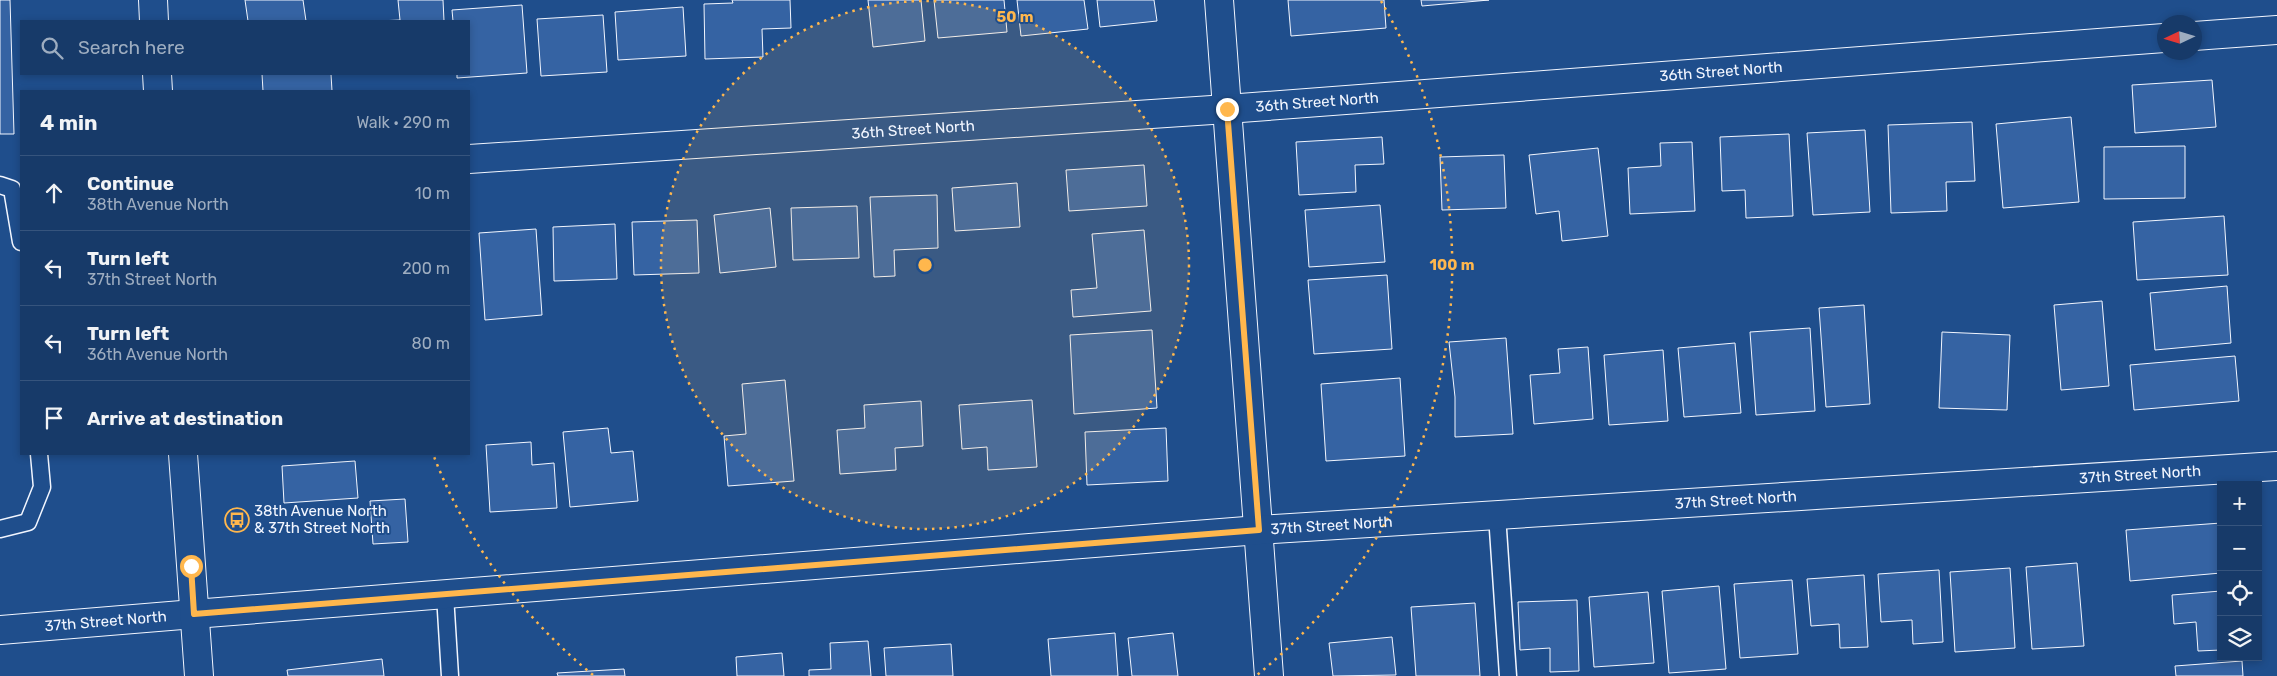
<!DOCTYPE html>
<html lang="en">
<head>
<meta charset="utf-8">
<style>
	body { margin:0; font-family:Rubik,sans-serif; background:#20416f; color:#f1f3f6 }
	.controls { position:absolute; right:15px; bottom:15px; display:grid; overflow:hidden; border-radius:0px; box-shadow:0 2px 8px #0003 }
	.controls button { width:45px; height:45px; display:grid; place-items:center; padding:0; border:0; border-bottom:1px solid #36547d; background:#173a69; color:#f1f3f6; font:25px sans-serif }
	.compass { position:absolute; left:2157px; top:15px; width:45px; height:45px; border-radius:50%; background:#173a69; box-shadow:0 2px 8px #0003; rotate:266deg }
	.stop { position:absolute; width:15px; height:15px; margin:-11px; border:4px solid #ffb74d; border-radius:50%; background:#fff }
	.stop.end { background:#ffb74d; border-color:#fff; box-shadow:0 1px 5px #0008 }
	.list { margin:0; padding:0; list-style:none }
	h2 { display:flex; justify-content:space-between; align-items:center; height:65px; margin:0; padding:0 20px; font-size:21px }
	h2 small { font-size:16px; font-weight:400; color:#9eadc0 }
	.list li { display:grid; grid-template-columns:32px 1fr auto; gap:15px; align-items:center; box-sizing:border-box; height:75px; padding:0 20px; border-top:1px solid #36547d }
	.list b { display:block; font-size:19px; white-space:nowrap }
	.list p { margin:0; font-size:16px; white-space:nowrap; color:#9eadc0 }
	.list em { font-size:16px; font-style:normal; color:#9eadc0 }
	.icon { flex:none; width:28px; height:28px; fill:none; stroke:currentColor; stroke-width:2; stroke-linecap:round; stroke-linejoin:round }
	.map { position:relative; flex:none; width:2277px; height:676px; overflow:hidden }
	.search { position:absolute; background:#173a69; box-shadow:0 2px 8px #0003; left:20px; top:20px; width:450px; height:55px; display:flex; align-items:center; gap:12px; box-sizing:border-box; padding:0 18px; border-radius:0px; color:#9eadc0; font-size:19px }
	.panel { position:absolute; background:#173a69; box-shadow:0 2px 8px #0003; left:20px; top:90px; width:450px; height:365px; border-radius:0px }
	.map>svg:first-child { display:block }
</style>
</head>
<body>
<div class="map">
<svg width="2277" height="676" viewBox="0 0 2277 676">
	<rect width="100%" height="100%" fill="#1f4e8c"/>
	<!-- building -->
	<g fill="#3563a3" stroke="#f2f6ff">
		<path d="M 0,0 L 10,0 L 14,134 L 0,134 Z"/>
		<path d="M 245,0 L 303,0 L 306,21 L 248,21 Z"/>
		<path d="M 398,0 L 443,0 L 444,21 L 378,21 L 400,20 Z"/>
		<path d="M 732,0 L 790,0 L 791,28 L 762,29 L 763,57 L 705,59 L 704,4 L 733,3 Z"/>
		<path d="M 868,0 L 921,0 L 925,41 L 873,47 Z"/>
		<path d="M 934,0 L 1004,0 L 1007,32 L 938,38 Z"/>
		<path d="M 1017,0 L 1084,0 L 1088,29 L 1021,36 Z"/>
		<path d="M 1097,0 L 1154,0 L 1157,21 L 1100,27 Z"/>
		<path d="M 1288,0 L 1384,0 L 1386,28 L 1291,36 Z"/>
		<path d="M 1421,0 L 1489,0 L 1422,6 Z"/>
		<path d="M 522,5 L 527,73 L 457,78 L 457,74 L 469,74 L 469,21 L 453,21 L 452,10 Z"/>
		<path d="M 683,7 L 686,56 L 618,60 L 615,12 Z"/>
		<path d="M 603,15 L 607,72 L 541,76 L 537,19 Z"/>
		<path d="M 262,74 L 331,74 L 332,91 L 263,91 Z"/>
		<path d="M 2212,80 L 2216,127 L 2135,133 L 2132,85 Z"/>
		<path d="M 2071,117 L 2079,202 L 2003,208 L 1996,124 Z"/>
		<path d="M 1972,122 L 1975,181 L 1946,182 L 1947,211 L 1891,213 L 1888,125 Z"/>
		<path d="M 1865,130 L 1870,212 L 1813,215 L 1807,133 Z"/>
		<path d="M 1789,134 L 1793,216 L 1746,218 L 1745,190 L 1722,191 L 1720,137 Z"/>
		<path d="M 1382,137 L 1384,164 L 1355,165 L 1356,192 L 1299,195 L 1296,142 Z"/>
		<path d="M 1692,142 L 1695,211 L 1630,214 L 1628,168 L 1661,166 L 1660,143 Z"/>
		<path d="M 2185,146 L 2185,198 L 2104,199 L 2104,147 Z"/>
		<path d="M 1598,148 L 1608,236 L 1562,241 L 1559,211 L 1536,214 L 1529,155 Z"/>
		<path d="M 1504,155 L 1506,208 L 1442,210 L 1440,157 Z"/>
		<path d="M 1144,165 L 1147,206 L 1069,211 L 1066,170 Z"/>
		<path d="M 1017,183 L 1020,227 L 955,231 L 952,188 Z"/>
		<path d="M 937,195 L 938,248 L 894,250 L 895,276 L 874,277 L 870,197 Z"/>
		<path d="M 1380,205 L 1385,262 L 1309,267 L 1305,210 Z"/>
		<path d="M 857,206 L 859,258 L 793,260 L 791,208 Z"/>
		<path d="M 770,208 L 776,267 L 720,273 L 714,215 Z"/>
		<path d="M 2224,216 L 2228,275 L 2137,280 L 2133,222 Z"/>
		<path d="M 697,220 L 699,273 L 634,275 L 632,222 Z"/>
		<path d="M 615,224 L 617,279 L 554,281 L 553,227 Z"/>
		<path d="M 536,229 L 542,315 L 485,320 L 479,233 Z"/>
		<path d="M 1144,230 L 1151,311 L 1073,317 L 1071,290 L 1097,288 L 1092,234 Z"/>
		<path d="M 1387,275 L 1392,349 L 1314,354 L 1308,280 Z"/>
		<path d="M 2227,286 L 2231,343 L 2155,350 L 2150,293 Z"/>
		<path d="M 2102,301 L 2109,386 L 2061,390 L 2054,305 Z"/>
		<path d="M 1864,305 L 1870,404 L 1826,407 L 1819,308 Z"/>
		<path d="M 1810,328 L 1815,411 L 1756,415 L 1750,332 Z"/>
		<path d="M 1152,330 L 1157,408 L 1074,414 L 1070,335 Z"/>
		<path d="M 1942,332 L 2010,335 L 2007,410 L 1939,408 Z"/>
		<path d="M 1506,338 L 1513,434 L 1455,437 L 1455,397 L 1449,342 Z"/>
		<path d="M 1735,343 L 1741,413 L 1684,417 L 1678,348 Z"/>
		<path d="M 1588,347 L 1593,419 L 1534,424 L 1530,375 L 1560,373 L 1558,349 Z"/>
		<path d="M 1663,350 L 1668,421 L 1609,425 L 1604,355 Z"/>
		<path d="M 2235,356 L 2239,401 L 2134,410 L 2130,365 Z"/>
		<path d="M 1400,378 L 1405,456 L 1326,461 L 1321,384 Z"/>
		<path d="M 785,380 L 794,481 L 728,486 L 724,436 L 746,434 L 742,384 Z"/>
		<path d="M 1032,400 L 1037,467 L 988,470 L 987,447 L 962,449 L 959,405 Z"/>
		<path d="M 921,401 L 923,446 L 895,448 L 896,470 L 840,474 L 837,430 L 865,428 L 864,405 Z"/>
		<path d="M 608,428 L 611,453 L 633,451 L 638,501 L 570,507 L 563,432 Z"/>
		<path d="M 1166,428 L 1168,481 L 1087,485 L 1085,432 Z"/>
		<path d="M 531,442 L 532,465 L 554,463 L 557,508 L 490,512 L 486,445 Z"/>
		<path d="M 355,461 L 358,498 L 284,503 L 282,466 Z"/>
		<path d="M 405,499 L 408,542 L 373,544 L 370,501 Z"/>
		<path d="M 2221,523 L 2221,573 L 2130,581 L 2126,530 Z"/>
		<path d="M 2077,563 L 2084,646 L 2032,649 L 2026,567 Z"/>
		<path d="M 2010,568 L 2015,648 L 1955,652 L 1950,572 Z"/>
		<path d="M 1939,570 L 1943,642 L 1913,644 L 1912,620 L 1881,622 L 1878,574 Z"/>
		<path d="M 1864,575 L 1868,647 L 1840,648 L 1839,624 L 1811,626 L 1807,579 Z"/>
		<path d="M 1792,580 L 1798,654 L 1740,658 L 1734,584 Z"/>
		<path d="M 1719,586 L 1726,669 L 1669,673 L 1662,591 Z"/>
		<path d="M 2221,591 L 2221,650 L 2198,651 L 2196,622 L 2174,624 L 2172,595 Z"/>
		<path d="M 1648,592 L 1654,663 L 1594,667 L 1589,597 Z"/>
		<path d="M 1577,600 L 1579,671 L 1550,672 L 1550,648 L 1520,650 L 1518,602 Z"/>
		<path d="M 1475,603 L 1480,676 L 1416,676 L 1411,607 Z"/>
		<path d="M 1115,633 L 1118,676 L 1051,676 L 1048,639 Z"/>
		<path d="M 1173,633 L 1178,676 L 1132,676 L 1128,638 Z"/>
		<path d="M 1392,637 L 1396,675 L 1333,676 L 1329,643 Z"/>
		<path d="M 868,641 L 871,676 L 809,676 L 809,670 L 831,669 L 830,643 Z"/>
		<path d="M 951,644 L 953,676 L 886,676 L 884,648 Z"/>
		<path d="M 782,653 L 784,676 L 737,676 L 736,657 Z"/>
		<path d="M 382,659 L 384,676 L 288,676 L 287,670 Z"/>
		<path d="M 2242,661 L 2243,676 L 2176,676 L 2175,666 Z"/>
		<path d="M 624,669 L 625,676 L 558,676 L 557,673 Z"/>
	</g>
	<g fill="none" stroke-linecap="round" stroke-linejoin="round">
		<!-- service casing -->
		<g stroke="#f2f6ff" stroke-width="19">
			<g id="service">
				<path d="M 0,185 L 12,189 L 21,242"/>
				<path d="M 1497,515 L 1508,676"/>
				<path d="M 0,529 L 28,522 L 42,487 L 39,454"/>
				<path d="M 445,595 L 450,676"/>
			</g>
		</g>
		<!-- minor casing -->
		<g stroke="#f2f6ff" stroke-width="30">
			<g id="minor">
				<path d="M 1219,0 L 1269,676"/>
				<path d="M 2194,36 L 2277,30"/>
				<path id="s1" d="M 469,159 L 1227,109 L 2164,38"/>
				<path id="s2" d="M 194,614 L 1259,530 L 2277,466"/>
			</g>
		</g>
		<!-- tertiary casing -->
		<g stroke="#f2f6ff" stroke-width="30">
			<g id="tertiary">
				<path id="s3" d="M 0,630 L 194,614"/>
			</g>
		</g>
		<!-- secondary casing -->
		<g stroke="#f2f6ff" stroke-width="30">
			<g id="secondary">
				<path d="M 153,0 L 154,21"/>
				<path d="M 157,74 L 158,91"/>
				<path d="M 183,454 L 199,676"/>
			</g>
		</g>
		<!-- service -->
		<use href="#service" stroke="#1f4e8c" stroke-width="16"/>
		<!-- minor -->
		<use href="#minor" stroke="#1f4e8c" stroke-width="28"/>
		<!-- tertiary -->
		<use href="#tertiary" stroke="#1f4e8c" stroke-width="28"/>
		<!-- secondary -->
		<use href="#secondary" stroke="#1f4e8c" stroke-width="28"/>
	</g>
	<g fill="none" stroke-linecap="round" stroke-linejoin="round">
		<!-- route -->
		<path stroke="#ffb74d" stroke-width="6" d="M 191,566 L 194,614 L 1259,530 L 1227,109"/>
	</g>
	<!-- distance rings -->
	<circle cx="925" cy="265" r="264" fill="#ffb74d" fill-opacity=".12"/>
	<g fill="none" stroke="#ffb74d" stroke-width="2.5" stroke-dasharray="2.5 5">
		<circle cx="925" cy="265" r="264"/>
		<path d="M593 675A527 527 0 0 1 433 454M1381 1A527 527 0 0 1 1257 675"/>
	</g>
	<!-- icons -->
	<defs>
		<g id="bus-ring" transform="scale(1.25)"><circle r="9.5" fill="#1f4e8c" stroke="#ffb74d" stroke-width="1.5"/><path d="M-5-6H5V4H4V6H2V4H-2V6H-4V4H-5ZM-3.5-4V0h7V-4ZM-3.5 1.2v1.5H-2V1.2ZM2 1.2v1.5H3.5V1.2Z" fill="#ffb74d"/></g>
	</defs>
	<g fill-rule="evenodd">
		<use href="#bus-ring" x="237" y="520"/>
	</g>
	<g text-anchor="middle" stroke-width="4" stroke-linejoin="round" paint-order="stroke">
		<!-- street labels -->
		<g font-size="15" fill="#f2f6ff" stroke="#1f4e8c">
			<text dy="5" stroke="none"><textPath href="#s1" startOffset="1255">36th Street North</textPath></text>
			<text dy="5" stroke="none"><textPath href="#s1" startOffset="850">36th Street North</textPath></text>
			<text dy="5" stroke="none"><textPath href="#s1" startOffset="445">36th Street North</textPath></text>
			<text dy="5" stroke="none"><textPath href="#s2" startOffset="1951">37th Street North</textPath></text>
			<text dy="5" stroke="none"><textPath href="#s2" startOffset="1546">37th Street North</textPath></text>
			<text dy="5" stroke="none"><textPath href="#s2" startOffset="1141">37th Street North</textPath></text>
			<text dy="5" stroke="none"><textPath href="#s3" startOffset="106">37th Street North</textPath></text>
		</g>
		<!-- poi labels -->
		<g font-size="15" fill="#f2f6ff" stroke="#1f4e8c" text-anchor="start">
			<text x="254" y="516">38th Avenue North<tspan x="254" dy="17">&amp; 37th Street North</tspan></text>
		</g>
	</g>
	<circle cx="925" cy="265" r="8" fill="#ffb74d" stroke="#1f4e8c" stroke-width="2.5"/>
	<g font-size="15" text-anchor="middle" font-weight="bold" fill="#ffb74d" stroke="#1f4e8c" stroke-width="4" stroke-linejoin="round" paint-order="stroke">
		<text x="1015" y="22">50 m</text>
		<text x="1452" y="270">100 m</text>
	</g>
</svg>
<div class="controls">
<button>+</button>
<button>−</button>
<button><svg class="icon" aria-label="locate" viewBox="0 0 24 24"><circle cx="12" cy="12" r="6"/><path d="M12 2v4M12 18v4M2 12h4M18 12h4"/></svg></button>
<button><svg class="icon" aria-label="layers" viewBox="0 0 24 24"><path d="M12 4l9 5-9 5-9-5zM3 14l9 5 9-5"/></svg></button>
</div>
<svg class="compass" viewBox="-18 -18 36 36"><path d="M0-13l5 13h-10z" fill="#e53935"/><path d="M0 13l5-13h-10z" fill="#9eadc0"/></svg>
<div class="stop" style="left:191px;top:566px"></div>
<div class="stop end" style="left:1227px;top:109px"></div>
<div class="search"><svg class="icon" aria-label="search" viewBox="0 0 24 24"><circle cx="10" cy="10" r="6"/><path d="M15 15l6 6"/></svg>Search here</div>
<section class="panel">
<h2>4 min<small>Walk · 290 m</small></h2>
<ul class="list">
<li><svg class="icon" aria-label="ahead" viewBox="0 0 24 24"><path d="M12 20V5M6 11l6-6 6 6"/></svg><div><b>Continue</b><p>38th Avenue North</p></div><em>10 m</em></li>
<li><svg class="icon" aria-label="left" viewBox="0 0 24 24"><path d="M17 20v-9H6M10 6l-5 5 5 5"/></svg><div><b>Turn left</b><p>37th Street North</p></div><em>200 m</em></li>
<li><svg class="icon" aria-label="left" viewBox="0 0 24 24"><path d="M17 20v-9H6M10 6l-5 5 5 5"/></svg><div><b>Turn left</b><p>36th Avenue North</p></div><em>80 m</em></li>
<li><svg class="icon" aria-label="arrive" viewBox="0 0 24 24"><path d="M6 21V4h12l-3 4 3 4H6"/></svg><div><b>Arrive at destination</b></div></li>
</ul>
</section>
</div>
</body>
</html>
